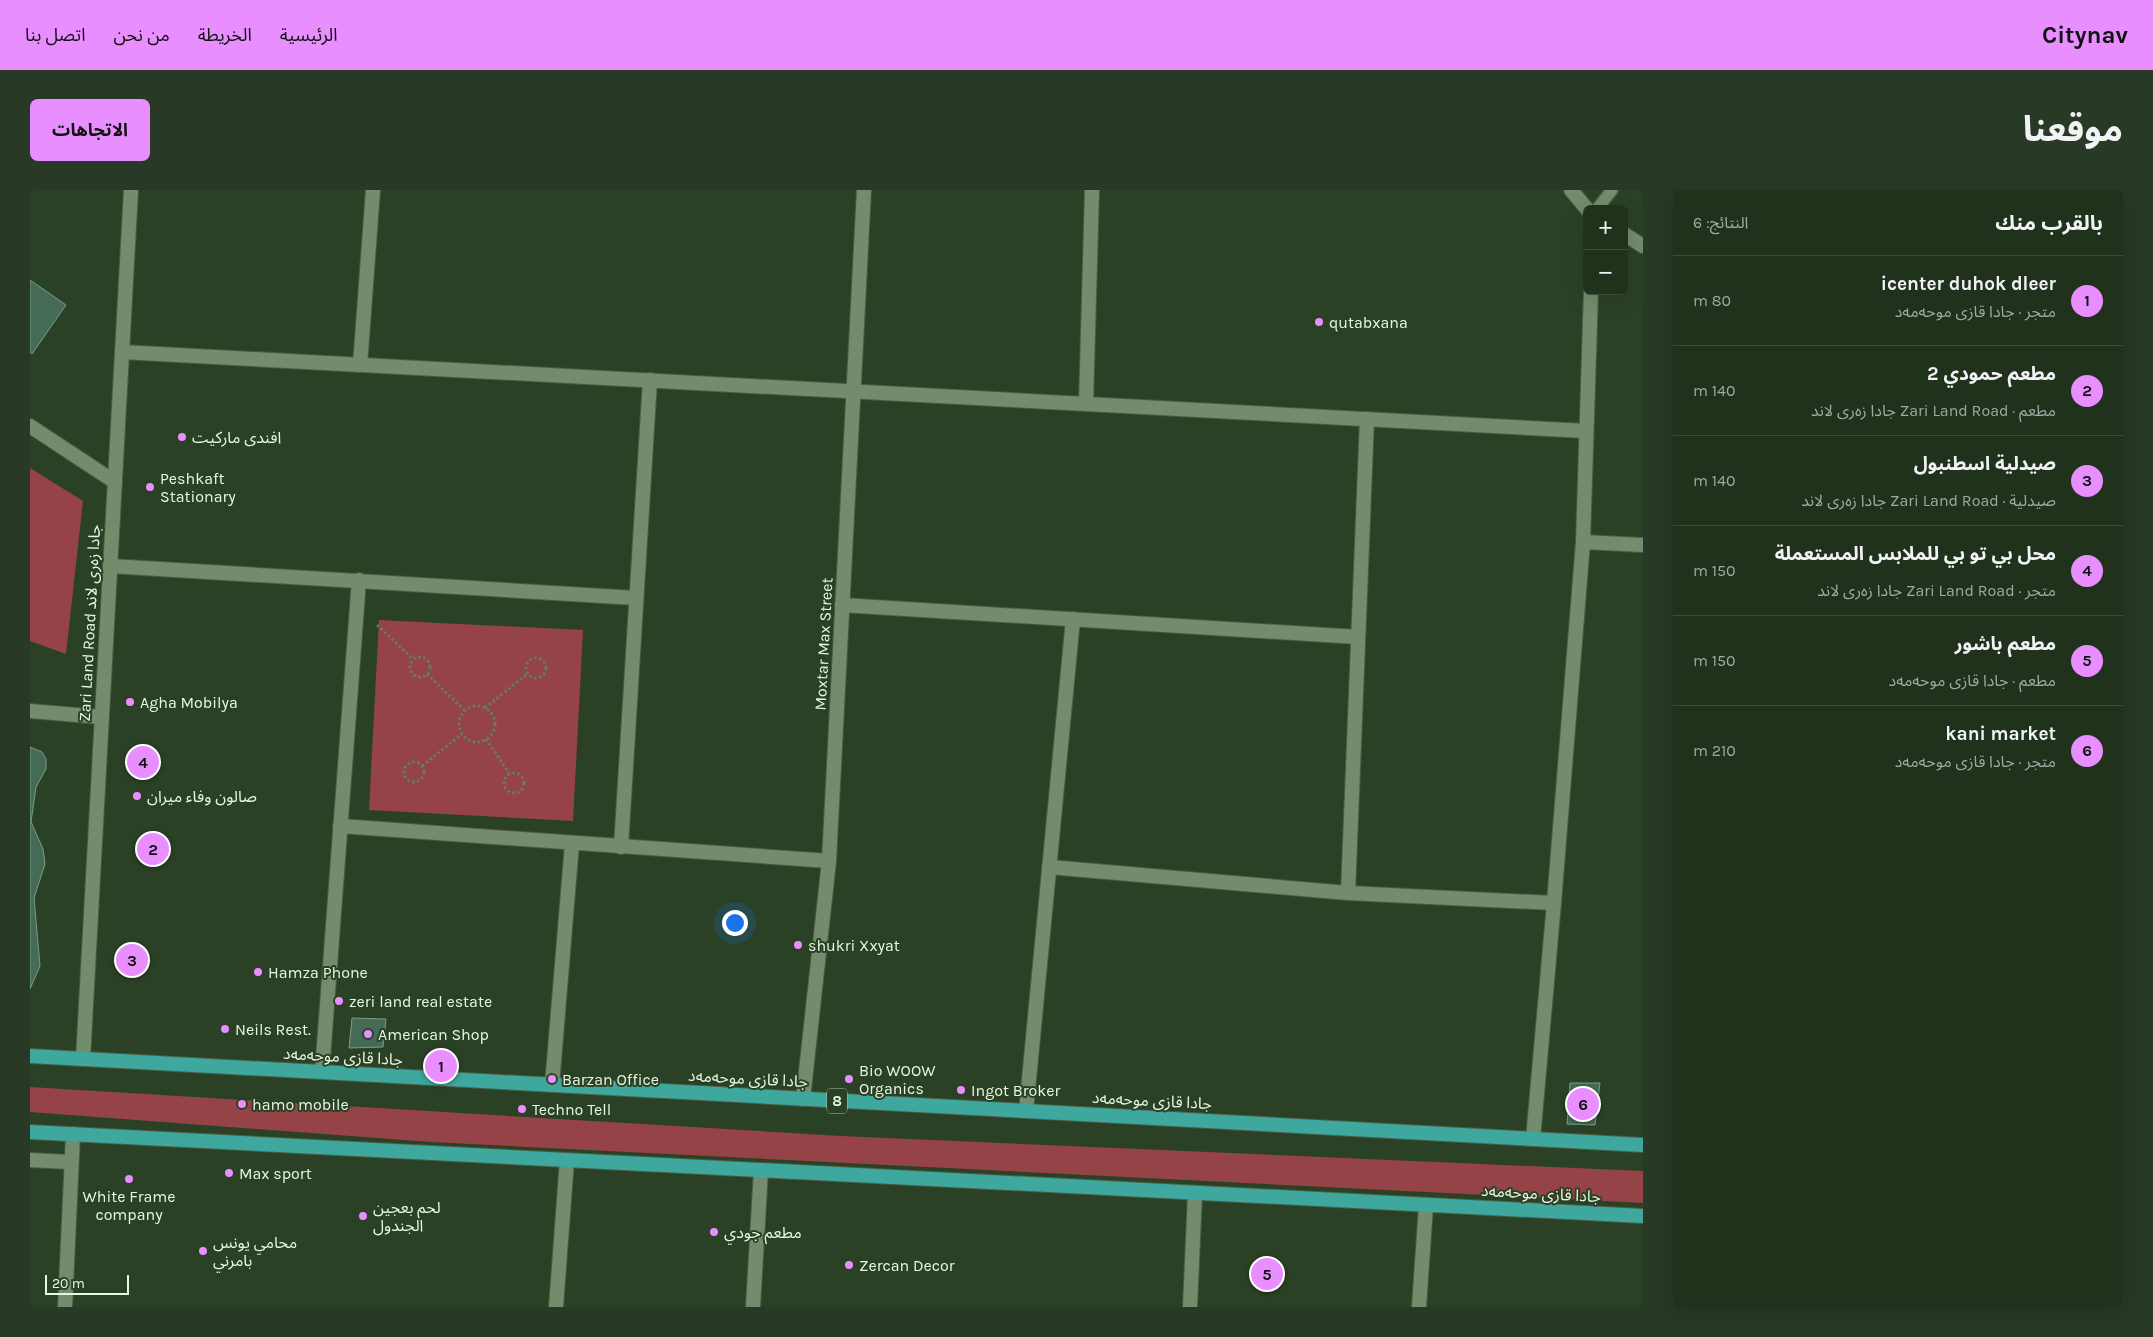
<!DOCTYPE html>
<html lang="ar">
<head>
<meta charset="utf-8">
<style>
	body { margin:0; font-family:Karla,"Noto Sans Arabic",sans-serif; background:#283925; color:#f1f3f6; direction:rtl }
	.controls { position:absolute; right:15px; top:15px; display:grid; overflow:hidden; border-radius:8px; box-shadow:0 5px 20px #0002 }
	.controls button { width:45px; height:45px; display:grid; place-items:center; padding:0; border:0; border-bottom:1px solid #3d4c3b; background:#20311c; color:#f1f3f6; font:25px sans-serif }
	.scale { position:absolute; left:15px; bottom:12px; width:84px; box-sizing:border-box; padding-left:5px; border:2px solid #e8f6e4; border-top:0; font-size:14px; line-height:18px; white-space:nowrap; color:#e8f6e4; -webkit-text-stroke:4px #2b4125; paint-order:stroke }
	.you { position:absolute; left:704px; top:732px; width:18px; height:18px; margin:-12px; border:4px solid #fff; border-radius:50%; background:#1a73e8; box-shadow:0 0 0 8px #1a73e833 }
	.badge { display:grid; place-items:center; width:32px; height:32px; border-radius:50%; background:#e98eff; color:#111; font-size:16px; font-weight:700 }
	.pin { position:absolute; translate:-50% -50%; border:2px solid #fff; box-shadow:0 1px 5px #0006 }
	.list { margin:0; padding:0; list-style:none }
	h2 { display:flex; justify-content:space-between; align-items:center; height:65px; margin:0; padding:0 20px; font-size:21px }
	h2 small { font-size:16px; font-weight:400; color:#a2a9a3 }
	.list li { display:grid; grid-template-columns:32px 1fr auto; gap:15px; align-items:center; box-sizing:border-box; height:90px; padding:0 20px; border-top:1px solid #3d4c3b }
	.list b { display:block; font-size:19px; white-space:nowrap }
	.list p { margin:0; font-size:16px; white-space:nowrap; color:#a2a9a3 }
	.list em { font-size:16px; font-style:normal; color:#a2a9a3 }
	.map { position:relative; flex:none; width:1613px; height:1117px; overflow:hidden; direction:ltr; border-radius:8px }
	header { display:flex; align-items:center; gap:30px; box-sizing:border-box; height:70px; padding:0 25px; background:#e98eff; color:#111 }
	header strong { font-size:24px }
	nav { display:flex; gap:28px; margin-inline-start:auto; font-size:18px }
	.intro { display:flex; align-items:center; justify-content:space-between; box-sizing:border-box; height:120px; padding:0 30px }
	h1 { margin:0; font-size:35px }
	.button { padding:12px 22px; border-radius:8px; background:#e98eff; color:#111; font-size:18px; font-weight:700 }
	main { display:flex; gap:30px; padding:0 30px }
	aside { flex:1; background:#20311c; border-radius:8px; box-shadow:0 5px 20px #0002 }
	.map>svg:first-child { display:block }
</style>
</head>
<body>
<header>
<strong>Citynav</strong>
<nav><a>الرئيسية</a><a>الخريطة</a><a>من نحن</a><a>اتصل بنا</a></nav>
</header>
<div class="intro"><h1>موقعنا</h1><a class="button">الاتجاهات</a></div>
<main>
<aside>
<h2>بالقرب منك<small>النتائج: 6</small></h2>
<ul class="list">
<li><span class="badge">1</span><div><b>icenter duhok dleer</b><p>متجر · جادا قازی موحەمەد</p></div><em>80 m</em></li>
<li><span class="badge">2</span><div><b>مطعم حمودي 2</b><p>مطعم · Zari Land Road جادا زەری لاند</p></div><em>140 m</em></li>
<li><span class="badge">3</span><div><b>صيدلية اسطنبول</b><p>صيدلية · Zari Land Road جادا زەری لاند</p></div><em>140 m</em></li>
<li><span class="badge">4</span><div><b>محل بي تو بي للملابس المستعملة</b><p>متجر · Zari Land Road جادا زەری لاند</p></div><em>150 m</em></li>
<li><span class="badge">5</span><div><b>مطعم باشور</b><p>مطعم · جادا قازی موحەمەد</p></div><em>150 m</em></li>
<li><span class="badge">6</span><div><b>kani market</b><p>متجر · جادا قازی موحەمەد</p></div><em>210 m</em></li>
</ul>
</aside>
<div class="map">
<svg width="1613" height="1117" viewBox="0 0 1613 1117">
	<rect width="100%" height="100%" fill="#2b4125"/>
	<!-- green -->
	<g fill="#954347">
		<path d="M 0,278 L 53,311 L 36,464 L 0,451 Z"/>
		<path d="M 349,430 L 553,440 L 543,631 L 339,620 Z"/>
		<path d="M 0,897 L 811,946 L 1613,981 L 1613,1013 L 401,952 L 0,922 Z"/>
	</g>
	<!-- building -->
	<g fill="#456b56" stroke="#769e87">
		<path d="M 0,90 L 36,115 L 2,164 L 0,162 Z"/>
		<path d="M 0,557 L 12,562 L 16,569 L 16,579 L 6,597 L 1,632 L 13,659 L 15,674 L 4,708 L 10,776 L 0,799 Z"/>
		<path d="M 322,828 L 356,829 L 353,857 L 319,858 Z"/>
		<path d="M 1540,893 L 1570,893 L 1565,935 L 1537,934 Z"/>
	</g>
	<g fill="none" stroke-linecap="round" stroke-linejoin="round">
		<!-- service casing -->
		<g stroke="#4a5d45" stroke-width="14">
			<path id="service" d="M 1567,19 L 1582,0"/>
		</g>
		<!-- minor casing -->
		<g stroke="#4a5d45" stroke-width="16">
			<g id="minor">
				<path d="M 1541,0 L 1557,19"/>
				<path d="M 1594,44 L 1613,56"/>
				<path d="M 92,162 L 1556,241"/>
				<path d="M 330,175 L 343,0"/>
				<path d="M 1056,214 L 1062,0"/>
				<path d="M 0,236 L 85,292"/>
				<path d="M 1553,352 L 1613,355"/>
				<path d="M 80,376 L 606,408"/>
				<path d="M 812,415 L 1328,447"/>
				<path d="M 0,521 L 71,527"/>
				<path d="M 310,636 L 799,671"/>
				<path d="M 591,657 L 620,190"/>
				<path d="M 1019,677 L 1318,703 L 1524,713"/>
				<path d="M 1318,703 L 1337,229"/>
				<path d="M 292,882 L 329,390"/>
				<path d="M 522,895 L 542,654"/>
				<path d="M 773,909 L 799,671 L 834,0"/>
				<path d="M 996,921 L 1043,429"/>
				<path d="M 1503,949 L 1524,713 L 1553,352 L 1561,101"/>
				<path d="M 0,970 L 40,972"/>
				<path d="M 526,1117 L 537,970"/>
				<path d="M 723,1117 L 731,980"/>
				<path d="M 1160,1117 L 1165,1003"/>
				<path d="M 1389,1117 L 1396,1015"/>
			</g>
		</g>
		<!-- tertiary casing -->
		<g stroke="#4a5d45" stroke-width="16">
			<g id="tertiary">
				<path d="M 53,869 L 101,0"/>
				<path d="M 35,1117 L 43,944"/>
			</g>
		</g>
		<!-- primary casing -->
		<g stroke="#4a5d45" stroke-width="16">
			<g id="primary">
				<path d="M 0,866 L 1613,955"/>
				<path d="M 0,942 L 1613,1026"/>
			</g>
		</g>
		<!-- path -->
		<g stroke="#677b62" stroke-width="3" stroke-dasharray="2.5 2.5" stroke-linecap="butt">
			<path d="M 347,435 L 383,469"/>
			<circle cx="390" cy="477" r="10"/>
			<circle cx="506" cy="478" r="10"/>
			<path d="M 397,484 L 435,521"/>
			<circle cx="447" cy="534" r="18"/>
			<path d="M 455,518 L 497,484"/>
			<path d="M 456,549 L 479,583"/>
			<circle cx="384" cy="582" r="10"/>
			<path d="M 392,576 L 432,544"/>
			<circle cx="484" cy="593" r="10"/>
		</g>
		<!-- service -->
		<use href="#service" stroke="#738c6c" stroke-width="11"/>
		<!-- minor -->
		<use href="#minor" stroke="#738c6c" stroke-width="14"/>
		<!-- tertiary -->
		<use href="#tertiary" stroke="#738c6c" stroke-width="14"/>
		<!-- primary -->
		<use href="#primary" stroke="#3ea79e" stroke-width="14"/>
	</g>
	<!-- markers -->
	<g fill="#e98eff" stroke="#2b4125" stroke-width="2">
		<circle cx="1289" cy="132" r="5"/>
		<circle cx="152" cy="247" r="5"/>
		<circle cx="120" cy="297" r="5"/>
		<circle cx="100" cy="512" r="5"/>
		<circle cx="107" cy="606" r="5"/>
		<circle cx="768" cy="755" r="5"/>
		<circle cx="228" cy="782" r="5"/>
		<circle cx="309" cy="811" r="5"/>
		<circle cx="195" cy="839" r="5"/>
		<circle cx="338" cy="844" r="5"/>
		<circle cx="522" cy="889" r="5"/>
		<circle cx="819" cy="889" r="5"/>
		<circle cx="931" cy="900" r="5"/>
		<circle cx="212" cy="914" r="5"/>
		<circle cx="492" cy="919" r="5"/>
		<circle cx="199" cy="983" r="5"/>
		<circle cx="99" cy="989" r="5"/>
		<circle cx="333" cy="1026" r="5"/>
		<circle cx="684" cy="1042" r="5"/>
		<circle cx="173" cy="1061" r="5"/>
		<circle cx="819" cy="1075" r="5"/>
	</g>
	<g text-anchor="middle" stroke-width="4" stroke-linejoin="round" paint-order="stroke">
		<!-- shield labels -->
		<rect fill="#2b4125" stroke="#afc0ab" stroke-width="1" x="797" y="898.5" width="20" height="25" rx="4"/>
		<g font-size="15" font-weight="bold" fill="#e8f6e4">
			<text x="807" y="916">8</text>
		</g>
		<!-- poi labels -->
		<g font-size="16" fill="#e8f6e4" stroke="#2b4125" text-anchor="start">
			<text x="1299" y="138">qutabxana</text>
			<text x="162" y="253">افندى ماركيت</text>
			<text x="130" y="294">Peshkaft<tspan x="130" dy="18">Stationary</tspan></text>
			<text x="110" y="518">Agha Mobilya</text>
			<text x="117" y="612">صالون وفاء ميران</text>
			<text x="778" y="761">shukri Xxyat</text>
			<text x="238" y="788">Hamza Phone</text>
			<text x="319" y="817">zeri land real estate</text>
			<text x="205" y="845">Neils Rest.</text>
			<text x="348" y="850">American Shop</text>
			<text x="829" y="886">Bio WOOW<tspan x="829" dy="18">Organics</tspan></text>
			<text x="532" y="895">Barzan Office</text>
			<text x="941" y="906">Ingot Broker</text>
			<text x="222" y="920">hamo mobile</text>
			<text x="502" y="925">Techno Tell</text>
			<text x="209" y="989">Max sport</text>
			<text x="99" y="1012" text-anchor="middle">White Frame<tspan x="99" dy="18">company</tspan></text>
			<text x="343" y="1023">لحم بعجين<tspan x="343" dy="18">الجندول</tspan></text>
			<text x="694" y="1048">مطعم جودي</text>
			<text x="183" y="1058">محامي يونس<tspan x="183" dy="18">بامرني</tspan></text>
			<text x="829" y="1081">Zercan Decor</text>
		</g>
		<!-- street labels -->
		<g font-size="16" fill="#e8f6e4" stroke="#2b4125">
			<text transform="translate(59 433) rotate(-87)" y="6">Zari Land Road جادا زەری لاند</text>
			<text transform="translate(793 454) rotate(-87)" y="6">Moxtar Max Street</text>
			<text transform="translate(313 866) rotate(3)" y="6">جادا قازی موحەمەد</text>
			<text transform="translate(718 888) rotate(3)" y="6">جادا قازی موحەمەد</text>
			<text transform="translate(1122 910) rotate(3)" y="6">جادا قازی موحەمەد</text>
			<text transform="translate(1511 1003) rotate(3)" y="6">جادا قازی موحەمەد</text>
		</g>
	</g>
</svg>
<div class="controls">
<button>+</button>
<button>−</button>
</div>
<div class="scale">20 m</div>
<div class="you"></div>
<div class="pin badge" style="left:411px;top:876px">1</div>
<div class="pin badge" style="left:123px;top:659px">2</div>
<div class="pin badge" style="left:102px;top:770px">3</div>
<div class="pin badge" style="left:113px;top:572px">4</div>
<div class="pin badge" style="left:1237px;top:1084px">5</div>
<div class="pin badge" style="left:1553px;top:914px">6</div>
</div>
</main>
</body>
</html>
